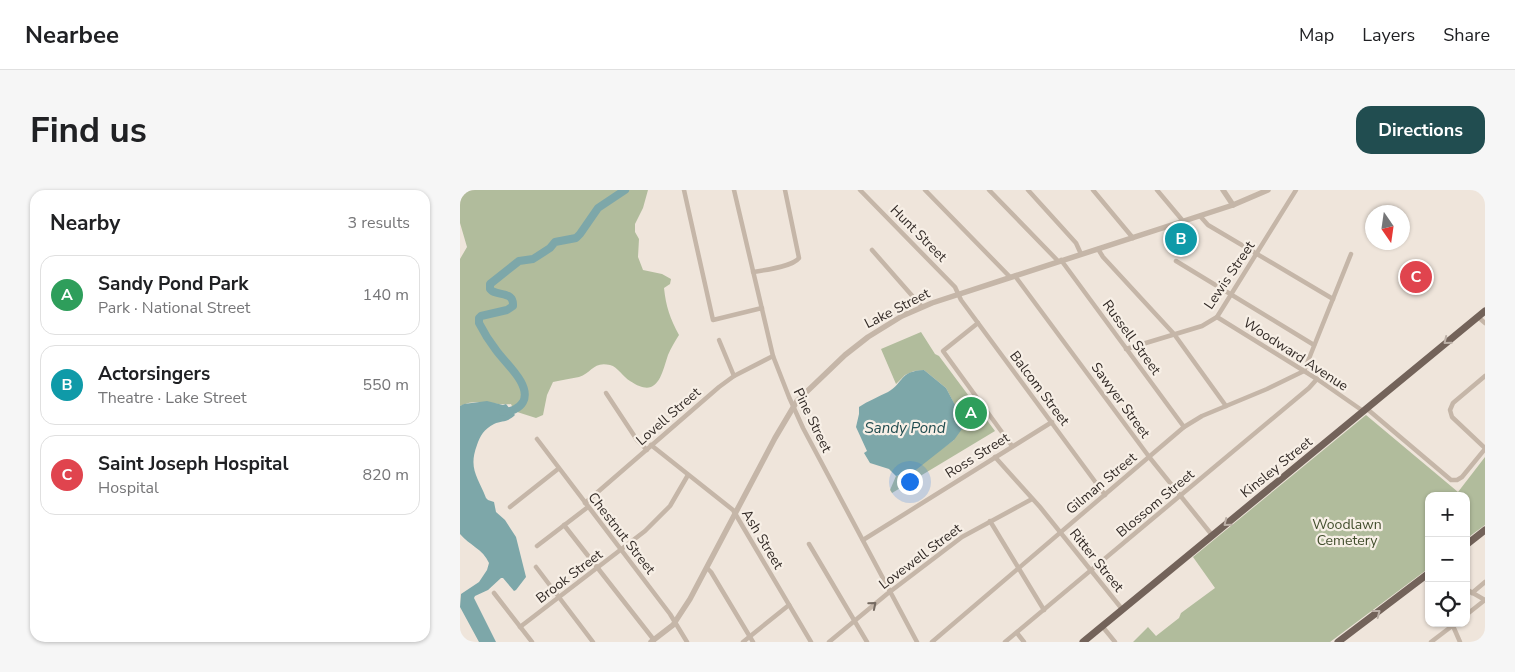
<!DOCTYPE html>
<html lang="en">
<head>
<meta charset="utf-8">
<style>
	body { margin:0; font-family:"Nunito Sans",sans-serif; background:#f6f6f6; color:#202124 }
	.controls { position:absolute; right:15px; bottom:15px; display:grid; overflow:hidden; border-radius:10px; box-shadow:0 1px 4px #0004 }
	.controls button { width:45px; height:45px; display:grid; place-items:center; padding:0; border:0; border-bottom:1px solid #e0e0e0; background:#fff; color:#202124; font:25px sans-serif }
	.compass { position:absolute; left:905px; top:15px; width:45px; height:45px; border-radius:50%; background:#fff; box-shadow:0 1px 4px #0004; rotate:167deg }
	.you { position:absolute; left:449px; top:291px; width:18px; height:18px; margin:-12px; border:4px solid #fff; border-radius:50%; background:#1a73e8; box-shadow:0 0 0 8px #1a73e833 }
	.badge { display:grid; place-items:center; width:32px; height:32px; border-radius:50%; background:#214d50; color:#fff; font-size:16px; font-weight:700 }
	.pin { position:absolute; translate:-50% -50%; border:2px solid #fff; box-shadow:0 1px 5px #0006 }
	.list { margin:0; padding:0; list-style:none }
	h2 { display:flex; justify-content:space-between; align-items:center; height:65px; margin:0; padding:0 20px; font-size:21px }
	h2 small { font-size:16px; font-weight:400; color:#757577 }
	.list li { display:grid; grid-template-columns:32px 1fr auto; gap:15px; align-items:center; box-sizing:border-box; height:80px; margin:0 10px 10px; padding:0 10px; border:1px solid #e0e0e0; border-radius:15px }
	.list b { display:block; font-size:19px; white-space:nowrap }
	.list p { margin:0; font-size:16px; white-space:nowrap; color:#757577 }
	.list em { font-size:16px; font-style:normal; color:#757577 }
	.icon { flex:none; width:28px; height:28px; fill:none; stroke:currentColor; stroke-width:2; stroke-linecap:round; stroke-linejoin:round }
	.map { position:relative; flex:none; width:1025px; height:452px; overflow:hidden; border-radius:15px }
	header { display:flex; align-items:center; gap:30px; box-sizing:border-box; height:70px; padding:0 25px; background:#fff; border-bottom:1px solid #e0e0e0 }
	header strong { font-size:24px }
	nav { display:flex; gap:28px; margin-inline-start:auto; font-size:18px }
	.intro { display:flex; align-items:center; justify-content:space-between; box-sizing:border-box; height:120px; padding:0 30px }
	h1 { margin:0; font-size:35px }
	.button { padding:12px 22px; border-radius:15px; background:#214d50; color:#fff; font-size:18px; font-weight:700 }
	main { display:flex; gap:30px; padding:0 30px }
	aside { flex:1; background:#fff; border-radius:15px; box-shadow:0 1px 4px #0004 }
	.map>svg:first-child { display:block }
</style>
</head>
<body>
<header>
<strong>Nearbee</strong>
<nav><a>Map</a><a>Layers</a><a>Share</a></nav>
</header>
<div class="intro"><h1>Find us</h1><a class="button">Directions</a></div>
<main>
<aside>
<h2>Nearby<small>3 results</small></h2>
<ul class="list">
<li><span class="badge" style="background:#2e9e5b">A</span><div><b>Sandy Pond Park</b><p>Park · National Street</p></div><em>140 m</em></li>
<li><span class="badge" style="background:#0f9aa8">B</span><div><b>Actorsingers</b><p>Theatre · Lake Street</p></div><em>550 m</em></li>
<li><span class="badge" style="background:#e0444e">C</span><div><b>Saint Joseph Hospital</b><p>Hospital</p></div><em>820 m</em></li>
</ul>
</aside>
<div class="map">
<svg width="1025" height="452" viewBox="0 0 1025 452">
	<rect width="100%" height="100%" fill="#efe5db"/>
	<!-- green -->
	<g fill="#b1bc9c">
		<path d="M 0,0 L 188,0 L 183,18 L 175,34 L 175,42 L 179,49 L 178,67 L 183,80 L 202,84 L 211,89 L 210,94 L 204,98 C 206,117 210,128 219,145 C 215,151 211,158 208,165 C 201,187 197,209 170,191 C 163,187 158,177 150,175 C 133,171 132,183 119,187 C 110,189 101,190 93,192 L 87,205 L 83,225 L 76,228 L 54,221 L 51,214 C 34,216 18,207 0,216 L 0,69 L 7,57 L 0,33 Z"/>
		<path d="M 461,142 L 475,164 L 479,166 L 535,241 L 432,303 L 430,300 L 436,286 L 444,286 L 494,250 L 497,219 L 486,198 L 464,180 L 454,181 L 445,185 L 436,194 L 421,159 Z"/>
		<path d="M 906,225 L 998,302 L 1025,267 L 1025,335 L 1006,349 L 1006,306 L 969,306 L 969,378 L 870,452 L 673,452 L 688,437 L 696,446 L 719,428 L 721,423 L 755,398 L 733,367 Z"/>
	</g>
	<!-- water -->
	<g fill="#7da7a9">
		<path d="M 464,180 L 486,198 L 502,228 L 502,239 L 494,250 L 452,283 L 436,286 L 429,279 L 410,273 L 404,263 L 407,261 L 396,237 L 399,224 L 399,217 C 408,211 418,207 428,202 C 444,193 439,181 464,180 Z"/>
		<path d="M 27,211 L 43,215 L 46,214 L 55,225 C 47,233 42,230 34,234 C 24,239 20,246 17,255 C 8,279 18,287 26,308 L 28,310 L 34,312 L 36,322 L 45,330 L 56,347 L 66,387 L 56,400 L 54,401 L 43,388 L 41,388 L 28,400 L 15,406 L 14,408 L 36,452 L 19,452 L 0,417 L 1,404 L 19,392 L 27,380 L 29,373 C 23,359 9,355 0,344 L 0,216 L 4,214 Z"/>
	</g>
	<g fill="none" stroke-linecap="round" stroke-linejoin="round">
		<!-- river -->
		<path stroke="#7da7a9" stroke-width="8" d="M 43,222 C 50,222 59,219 63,212 C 72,195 45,173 36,160 C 29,151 24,143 19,133 L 19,128 L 21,126 L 47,120 L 53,116 C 54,102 41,106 32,101 L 30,99 L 30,94 L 59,71 L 73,69 L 90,58 L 95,52 L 116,48 L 120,44 L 138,18 L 165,0"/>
		<!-- minor -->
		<g stroke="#c5b6a8" stroke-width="4.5">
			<path d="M 224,0 L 253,130 L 302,118"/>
			<path d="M 274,0 L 313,166 L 329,207 L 343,238 L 457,452"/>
			<path d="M 400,0 L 495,97 L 501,110 L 645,305"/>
			<path d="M 465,0 L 550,87"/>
			<path d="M 529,0 L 598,71"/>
			<path d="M 568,0 L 616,53 L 621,64"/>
			<path d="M 633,0 L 673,48"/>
			<path d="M 697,0 L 723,31"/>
			<path d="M 740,26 L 748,35 L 873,109"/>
			<path d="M 638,59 L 643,67 L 714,144 L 766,216"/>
			<path d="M 412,60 L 462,117"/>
			<path d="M 601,70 L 724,237"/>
			<path d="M 716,71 L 854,155"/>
			<path d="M 293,82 C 305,80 332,77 339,68 L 325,0"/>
			<path d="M 555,86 L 690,268 L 752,345"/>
			<path d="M 757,127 L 857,189 L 903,221"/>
			<path d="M 1018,127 L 1025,133"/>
			<path d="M 518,133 L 483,161 L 552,256"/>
			<path d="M 259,150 L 274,186"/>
			<path d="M 666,159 L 742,136 L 757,127 L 836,0"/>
			<path d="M 1025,186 L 993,213 L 990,220 L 992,227 L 1025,258"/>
			<path d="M 146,203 L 177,250 L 187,260"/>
			<path d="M 906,218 L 991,290 L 997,290 L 1002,287 L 1025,259"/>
			<path d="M 77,249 L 210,424 L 227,452"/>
			<path d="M 191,255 L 273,320 L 351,452"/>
			<path d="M 535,267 L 580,317 L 662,419"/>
			<path d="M 125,313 L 259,197 L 274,186 L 313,166"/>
			<path d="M 50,317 L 98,279"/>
			<path d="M 530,331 L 584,420"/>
			<path d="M 104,335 L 194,450"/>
			<path d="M 403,350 L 592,232"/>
			<path d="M 349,354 L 407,452"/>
			<path d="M 77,356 L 128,317"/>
			<path d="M 76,377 L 133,452"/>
			<path d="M 247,378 L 251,382 L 293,452"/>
			<path d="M 1006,399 L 1025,410"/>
			<path d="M 34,403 L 72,452"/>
			<path d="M 1012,403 L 1025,392"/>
			<path d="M 1006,425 L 1025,410"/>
			<path d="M 642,436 L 655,452"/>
			<path d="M 993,436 L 1000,452"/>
			<path d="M 60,437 L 185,341 L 210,316 L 228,285"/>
			<path d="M 557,443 L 564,452"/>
			<path d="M 283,452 L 329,415"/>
			<path d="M 369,452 L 427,404 L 502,347 L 572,309"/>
			<path d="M 472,452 L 724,237 L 742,226 L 807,199 L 844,181 L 891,64"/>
			<path d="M 545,452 L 849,198 L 857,189"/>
			<path d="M 971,452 L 996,433"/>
		</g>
		<!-- tertiary -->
		<g stroke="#c5b6a8" stroke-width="5.5">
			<path d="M 763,0 L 773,15"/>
			<path d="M 191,452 L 213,435 L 230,409 L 315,248 L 337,211 L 385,165 L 408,147 L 442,126 L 472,113 L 773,15 L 808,0"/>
		</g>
		<!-- primary -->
		<g stroke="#73635a" stroke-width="7">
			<path d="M 1006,355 L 1025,340"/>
			<path d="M 623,452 L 1025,121"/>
			<path d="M 878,452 L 969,383"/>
		</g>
	</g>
	<!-- one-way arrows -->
	<defs><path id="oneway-chevron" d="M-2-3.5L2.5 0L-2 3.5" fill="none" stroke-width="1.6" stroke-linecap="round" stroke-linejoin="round" transform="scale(1.25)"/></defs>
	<g stroke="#bcb0a7">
		<use href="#oneway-chevron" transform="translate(987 151) rotate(141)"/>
		<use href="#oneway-chevron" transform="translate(767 333) rotate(141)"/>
		<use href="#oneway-chevron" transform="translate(917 423) rotate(-37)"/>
	</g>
	<use stroke="#756a61" href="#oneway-chevron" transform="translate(413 415) rotate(-40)"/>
	<g text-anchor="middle" stroke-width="4.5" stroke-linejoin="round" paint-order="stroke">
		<!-- street labels -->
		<g font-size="14" fill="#332b27" stroke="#f7efe6">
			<text transform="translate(459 43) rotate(45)" y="5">Hunt Street</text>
			<text transform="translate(769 85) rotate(-56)" y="5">Lewis Street</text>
			<text transform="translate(437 118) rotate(-27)" y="5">Lake Street</text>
			<text transform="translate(672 147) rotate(54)" y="5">Russell Street</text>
			<text transform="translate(836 164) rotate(33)" y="5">Woodward Avenue</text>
			<text transform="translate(580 198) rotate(53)" y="5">Balcom Street</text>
			<text transform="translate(661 210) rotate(54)" y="5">Sawyer Street</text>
			<text transform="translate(208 226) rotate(-41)" y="5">Lovell Street</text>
			<text transform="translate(353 230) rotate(64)" y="5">Pine Street</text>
			<text transform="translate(517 265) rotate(-32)" y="5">Ross Street</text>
			<text transform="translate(816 277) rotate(-39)" y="5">Kinsley Street</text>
			<text transform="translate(641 293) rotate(-40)" y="5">Gilman Street</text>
			<text transform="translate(695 313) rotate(-40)" y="5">Blossom Street</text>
			<text transform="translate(162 343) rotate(52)" y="5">Chestnut Street</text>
			<text transform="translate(303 349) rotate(59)" y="5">Ash Street</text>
			<text transform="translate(460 366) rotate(-37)" y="5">Lovewell Street</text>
			<text transform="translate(637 370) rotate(51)" y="5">Ritter Street</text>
			<text transform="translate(109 386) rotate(-37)" y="5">Brook Street</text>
		</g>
		<!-- park labels -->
		<g font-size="14" fill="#434f2e" stroke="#f7efe6">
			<text x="887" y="339">Woodlawn<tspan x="887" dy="16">Cemetery</tspan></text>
		</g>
		<!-- water labels -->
		<g font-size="15" font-style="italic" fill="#214d50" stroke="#f7efe6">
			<text x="445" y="243">Sandy Pond</text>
		</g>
	</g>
</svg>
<div class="controls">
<button>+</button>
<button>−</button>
<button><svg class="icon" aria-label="locate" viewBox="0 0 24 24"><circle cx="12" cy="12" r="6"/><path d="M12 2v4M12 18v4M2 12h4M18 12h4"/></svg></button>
</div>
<svg class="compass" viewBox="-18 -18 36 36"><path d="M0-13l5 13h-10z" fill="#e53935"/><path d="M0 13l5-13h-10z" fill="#757577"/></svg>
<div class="you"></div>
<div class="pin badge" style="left:511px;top:223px;background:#2e9e5b">A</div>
<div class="pin badge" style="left:721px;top:49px;background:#0f9aa8">B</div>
<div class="pin badge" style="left:956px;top:87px;background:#e0444e">C</div>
</div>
</main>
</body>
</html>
